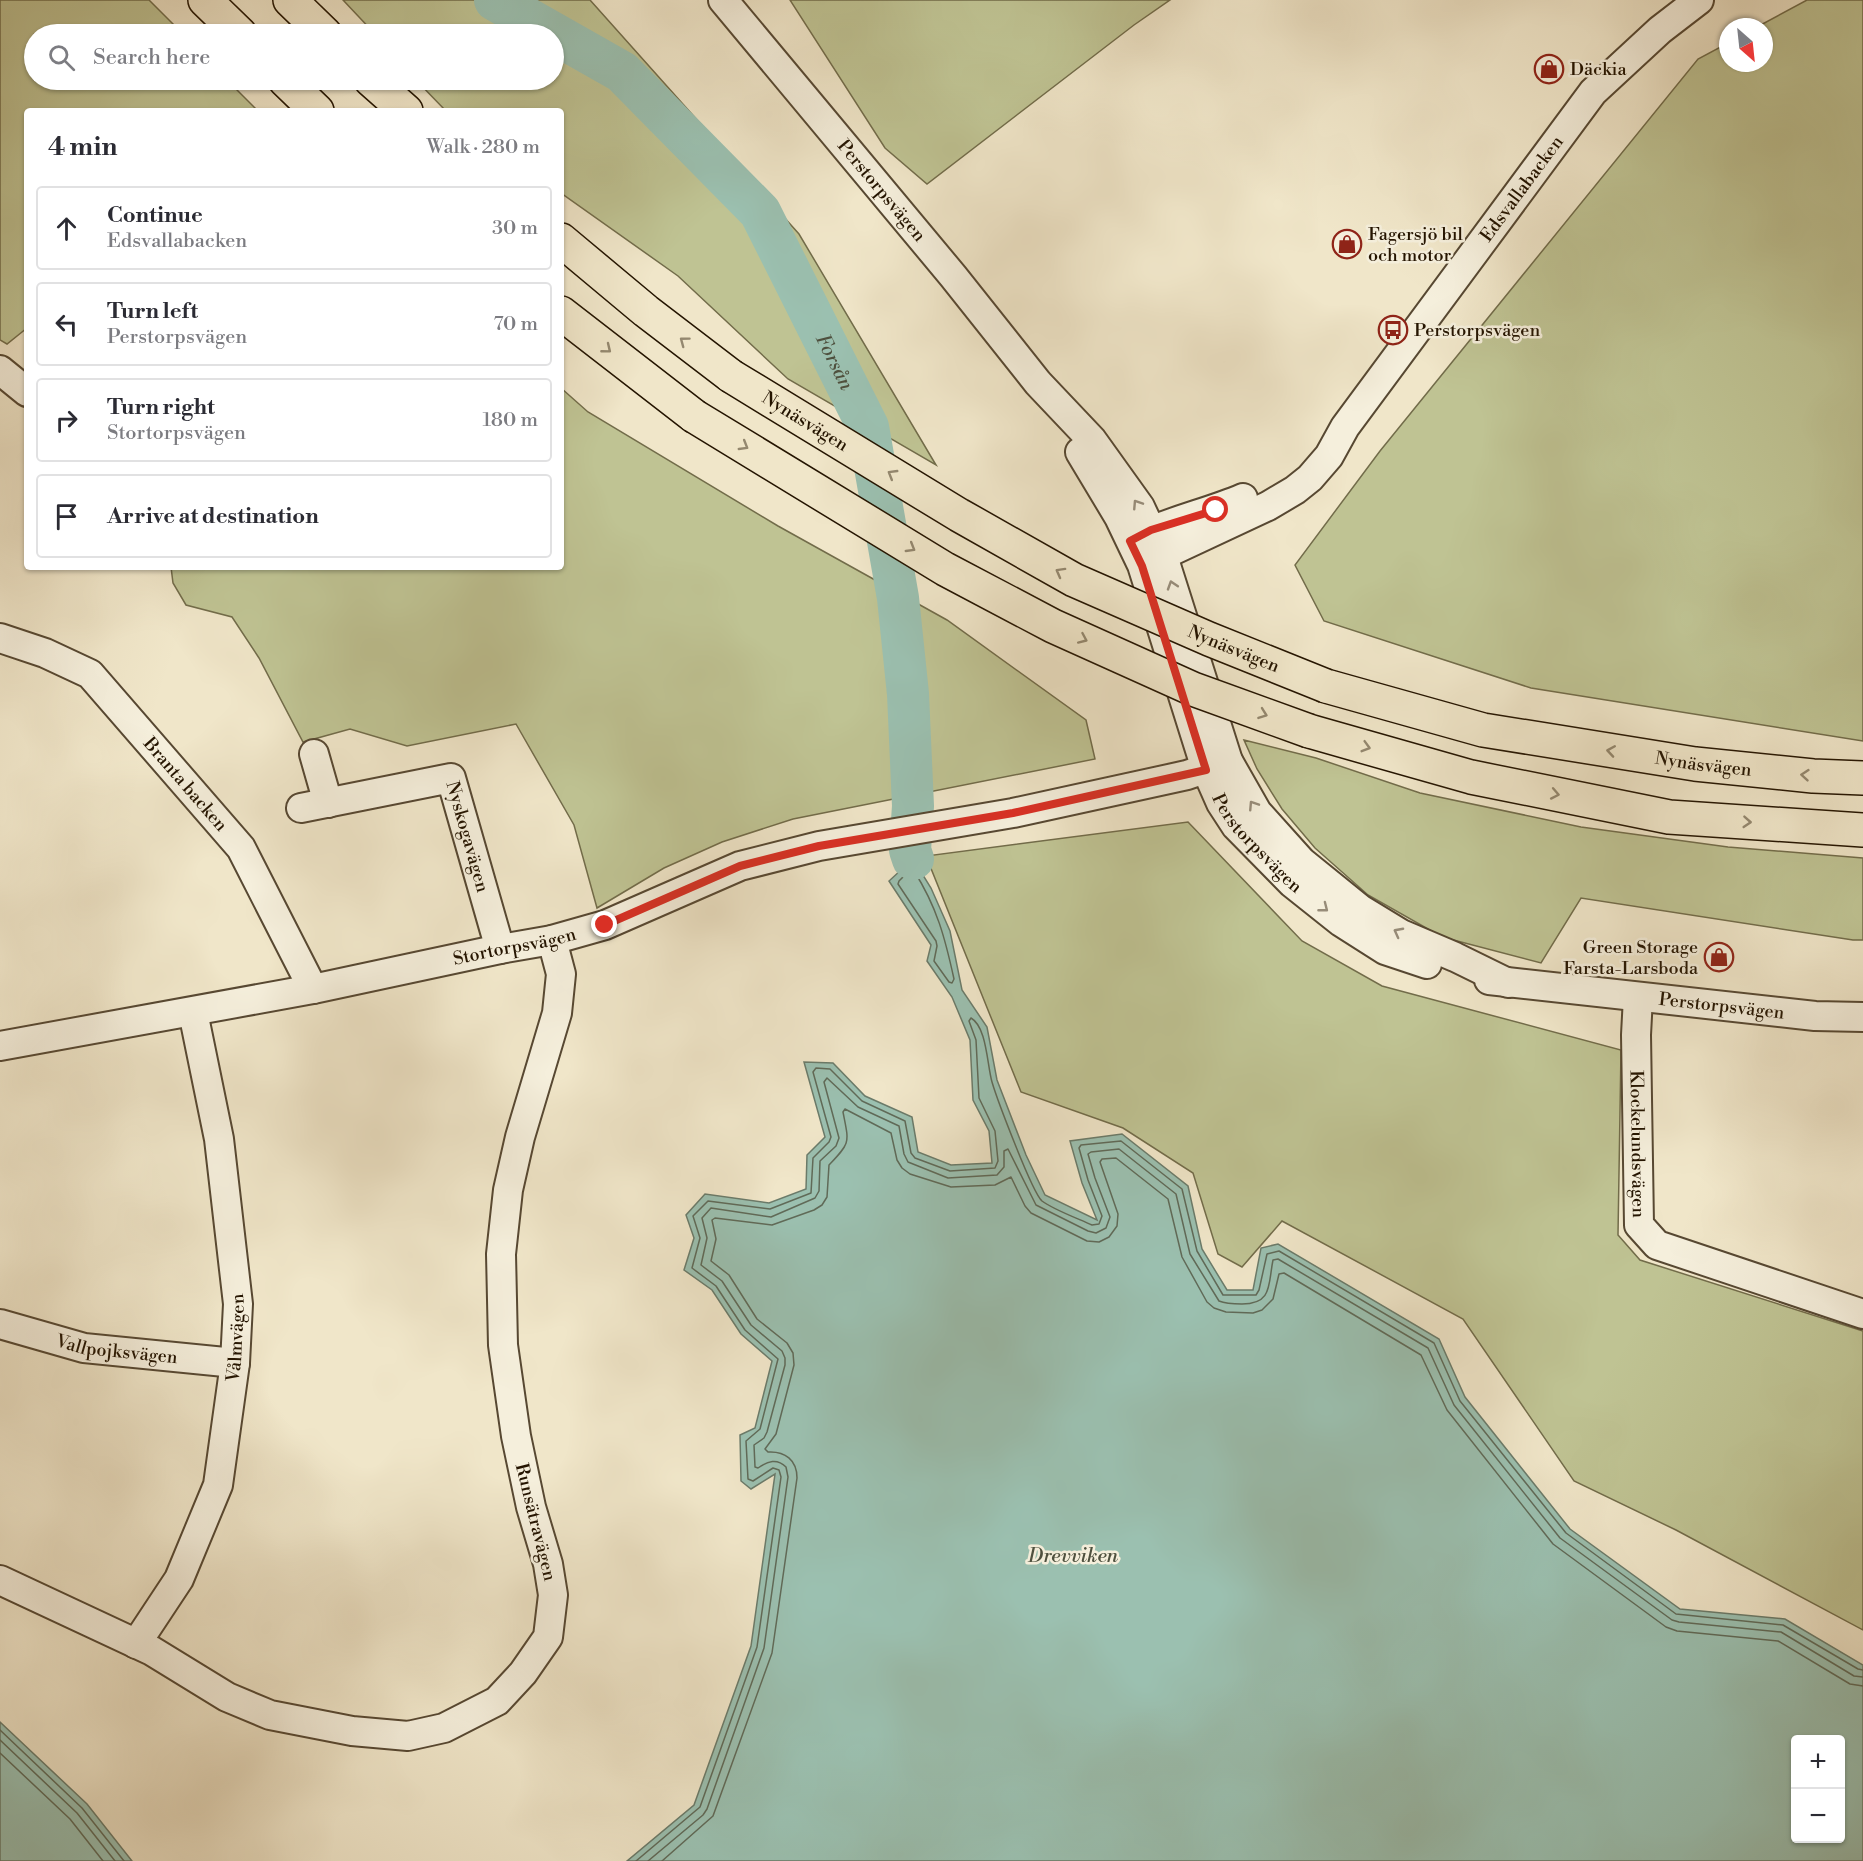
<!DOCTYPE html>
<html lang="en">
<head>
<meta charset="utf-8">
<style>
	body { margin:0; font-family:"Libre Bodoni",serif; background:#f7f7f7; color:#2b2b33 }
	.controls { position:absolute; right:18px; bottom:18px; display:grid; overflow:hidden; border-radius:6px; box-shadow:0 2px 4px #0004 }
	.controls button { width:54px; height:54px; display:grid; place-items:center; padding:0; border:0; border-bottom:2px solid #e1e1e2; background:#fff; color:#2b2b33; font:30px sans-serif }
	.compass { position:absolute; left:1719px; top:18px; width:54px; height:54px; border-radius:50%; background:#fff; box-shadow:0 2px 4px #0004; rotate:153deg }
	.stop { position:absolute; width:18px; height:18px; margin:-14px; border:4px solid #d93025; border-radius:50%; background:#fff }
	.stop.end { background:#d93025; border-color:#fff; box-shadow:0 2px 6px #0008 }
	.list { margin:0; padding:0; list-style:none }
	h2 { display:flex; justify-content:space-between; align-items:center; height:78px; margin:0; padding:0 24px; font-size:26px }
	h2 small { font-size:20px; font-weight:400; color:#7c7c81 }
	.list li { display:grid; grid-template-columns:39px 1fr auto; gap:18px; align-items:center; box-sizing:border-box; height:84px; margin:0 12px 12px; padding:0 12px; border:2px solid #e1e1e2; border-radius:6px }
	.list b { display:block; font-size:22px; white-space:nowrap }
	.list p { margin:0; font-size:20px; white-space:nowrap; color:#7c7c81 }
	.list em { font-size:20px; font-style:normal; color:#7c7c81 }
	.icon { flex:none; width:33px; height:33px; fill:none; stroke:currentColor; stroke-width:2; stroke-linecap:round; stroke-linejoin:round }
	.map { position:relative; flex:none; width:1863px; height:1861px; overflow:hidden }
	.search { position:absolute; background:#fff; box-shadow:0 2px 4px #0004; left:24px; top:24px; width:540px; height:66px; display:flex; align-items:center; gap:15px; box-sizing:border-box; padding:0 21px; border-radius:33px; color:#7c7c81; font-size:22px }
	.panel { position:absolute; background:#fff; box-shadow:0 2px 4px #0004; left:24px; top:108px; width:540px; height:462px; border-radius:6px }
	.map>svg:first-child { display:block }
</style>
</head>
<body>
<div class="map">
<svg width="1863" height="1861" viewBox="0 0 1863 1861">
	<rect width="100%" height="100%" fill="#f0e6c9"/>
	<filter id="stains"><feTurbulence type="fractalNoise" baseFrequency=".00333" numOctaves="4"/><feColorMatrix values="0 0 0 0 .2 0 0 0 0 .09 0 0 0 0 .02 0 0 0 .5 -.17"/></filter>
	<radialGradient id="worn" r=".72"><stop offset=".6" stop-color="#630" stop-opacity="0"/><stop offset="1" stop-color="#630" stop-opacity=".3"/></radialGradient>
	<!-- green -->
	<g fill="#bfc393" stroke="#726c4a" stroke-width="1.5">
		<path d="M 0,0 L 149,0 L 183,34 L 34,34 L 34,80 L 227,80 L 258,111 L 27,111 L 27,328 L 7,344 L 0,340 Z"/>
		<path d="M 343,0 L 590,0 L 799,234 L 936,465 L 788,379 L 678,276 L 561,193 L 561,111 L 446,111 L 416,80 L 554,80 L 554,34 L 375,34 Z"/>
		<path d="M 790,0 L 1170,0 L 1134,25 L 927,184 L 885,148 Z"/>
		<path d="M 1807,0 L 1863,0 L 1863,741 L 1531,688 L 1324,621 L 1295,565 L 1380,451 L 1698,59 L 1728,43 L 1728,63 L 1764,63 L 1764,27 L 1757,27 Z"/>
		<path d="M 561,388 L 588,412 L 778,526 L 947,620 L 1086,720 L 1095,759 L 793,819 L 722,842 L 664,868 L 597,908 L 574,825 L 516,724 L 407,746 L 350,729 L 303,742 L 259,658 L 232,617 L 186,605 L 173,583 L 171,567 L 561,567 Z"/>
		<path d="M 1244,740 L 1316,758 L 1420,793 L 1581,827 L 1728,847 L 1863,858 L 1863,940 L 1853,940 L 1581,898 L 1541,963 L 1442,937 L 1368,895 L 1315,848 L 1282,809 L 1257,769 Z"/>
		<path d="M 1188,822 L 1302,941 L 1382,986 L 1621,1050 L 1618,1235 L 1640,1260 L 1863,1331 L 1863,1630 L 1676,1530 L 1574,1481 L 1463,1319 L 1282,1221 L 1242,1267 L 1218,1254 L 1193,1173 L 1123,1128 L 1021,1092 L 926,856 Z"/>
	</g>
	<!-- water -->
	<g fill="#9bc0b0" stroke="#6b7b6a" stroke-width="1.5" fill-rule="evenodd">
		<path d="M 913,859 L 931,888 L 950,931 L 962,990 L 987,1027 L 997,1080 L 1026,1155 L 1045,1195 L 1097,1220 L 1082,1183 L 1070,1141 L 1122,1134 L 1188,1186 L 1202,1249 L 1227,1290 L 1253,1290 L 1261,1248 L 1278,1244 L 1439,1339 L 1465,1397 L 1570,1529 L 1680,1609 L 1785,1619 L 1863,1665 L 1863,1861 L 627,1861 L 694,1805 L 751,1646 L 775,1474 L 751,1489 L 741,1481 L 740,1435 L 755,1428 L 772,1361 L 741,1334 L 712,1290 L 684,1270 L 694,1238 L 686,1215 L 705,1194 L 769,1203 L 806,1189 L 807,1155 L 825,1137 L 804,1062 L 833,1063 L 865,1096 L 912,1117 L 918,1152 L 951,1165 L 992,1163 L 989,1131 L 973,1100 L 970,1040 L 952,997 L 927,961 L 931,945 L 889,881 ZM 1796,1740 L 1840,1740 L 1840,1838 L 1796,1838 Z"/>
		<path d="M 0,1722 L 87,1804 L 132,1861 L 0,1861 Z"/>
	</g>
	<g fill="none" stroke-linecap="round" stroke-linejoin="round">
		<!-- shore -->
		<g stroke="#606a58" stroke-width="1.5">
			<path d="M 910,870 L 914,871 C 937,907 945,938 954,979 L 952,983 L 949,982 L 934,961 L 937,946 L 936,941 L 898,884 L 899,881 Z"/>
			<path d="M 0,1730 L 82,1808 L 124,1861"/>
			<path d="M 0,1740 L 77,1813 L 115,1861"/>
			<path d="M 0,1753 L 70,1819 L 103,1861"/>
			<path d="M 636,1861 L 700,1807 L 757,1647 L 781,1477 L 779,1470 L 773,1468 L 753,1481 L 748,1479 L 746,1441 L 760,1429 L 778,1359 L 745,1330 L 716,1286 L 692,1268 L 700,1238 L 693,1216 L 708,1201 L 770,1209 L 811,1193 L 813,1158 L 829,1142 L 831,1137 L 813,1072 L 816,1068 L 830,1069 L 862,1101 L 905,1121 L 911,1153 L 915,1158 L 950,1171 L 995,1168 L 998,1161 L 995,1131 L 979,1098 L 976,1040 L 969,1021 L 971,1018 C 987,1027 987,1065 992,1082 C 997,1099 1032,1192 1042,1201 C 1052,1209 1079,1219 1092,1225 L 1099,1224 L 1102,1216 L 1088,1180 L 1079,1148 L 1081,1145 L 1121,1141 L 1182,1189 L 1197,1251 L 1223,1295 L 1256,1295 L 1259,1290 L 1267,1254 L 1279,1251 L 1434,1343 L 1460,1401 L 1566,1533 L 1676,1614 L 1783,1625 L 1858,1669 L 1863,1670"/>
			<path d="M 648,1861 L 703,1815 L 707,1809 L 764,1648 L 788,1477 L 786,1467 C 777,1458 768,1461 758,1468 L 755,1467 L 754,1445 L 764,1438 L 767,1432 L 785,1365 L 785,1358 L 782,1351 L 751,1325 L 722,1281 L 701,1265 L 707,1238 L 702,1218 L 711,1208 L 771,1217 L 815,1198 L 819,1191 L 820,1161 L 836,1146 L 839,1138 L 824,1082 L 827,1078 L 858,1107 L 899,1126 L 904,1154 L 908,1162 L 948,1178 L 997,1175 L 1004,1167 L 1004,1151 L 1008,1149 L 1036,1205 L 1088,1231 L 1096,1233 L 1106,1228 L 1110,1217 L 1095,1178 L 1088,1154 L 1091,1152 L 1119,1149 L 1176,1194 L 1190,1254 L 1219,1301 C 1226,1304 1234,1304 1242,1304 C 1273,1304 1268,1284 1273,1260 L 1278,1259 L 1428,1348 L 1454,1405 L 1560,1538 L 1672,1620 L 1679,1622 L 1781,1632 L 1854,1676 L 1863,1677"/>
			<path d="M 662,1861 L 713,1816 L 772,1653 L 797,1478 C 797,1460 785,1451 768,1452 L 765,1449 L 776,1434 L 794,1365 L 793,1353 L 787,1343 L 757,1319 L 729,1275 L 711,1261 L 716,1239 L 712,1220 L 715,1218 L 772,1225 L 814,1210 L 822,1205 L 827,1197 L 829,1165 C 851,1142 849,1143 843,1112 L 845,1109 L 891,1133 L 897,1160 L 902,1168 L 910,1174 L 951,1187 L 995,1185 L 1011,1177 L 1025,1206 L 1031,1213 L 1087,1241 L 1099,1242 L 1109,1237 L 1117,1226 L 1118,1214 L 1100,1162 L 1102,1159 L 1116,1158 L 1168,1199 L 1182,1257 L 1207,1302 L 1214,1308 L 1226,1312 L 1253,1313 L 1262,1310 L 1273,1299 L 1279,1274 L 1284,1273 L 1421,1355 L 1447,1410 L 1553,1544 L 1666,1627 L 1677,1631 L 1778,1641 L 1850,1684 L 1863,1686"/>
		</g>
		<!-- river -->
		<path stroke="#9bc0b0" stroke-width="42" id="s1" d="M 495,0 L 622,72 L 760,212 L 868,427 L 898,598 L 908,694 L 913,806 L 910,850 L 913,859"/>
		<!-- minor casing -->
		<g stroke="#574832" stroke-width="32">
			<g id="minor">
				<path id="s2" d="M 723,0 L 953,276 L 1038,383 L 1092,440 L 1140,507 L 1163,556 L 1228,761 L 1257,812 L 1302,862 L 1360,909 L 1401,934 L 1455,957 L 1508,983"/>
				<path d="M 0,370 L 27,392"/>
				<path id="s3" d="M 1080,452 L 1119,517 L 1142,565 L 1206,769 L 1221,803 L 1236,826 L 1292,883 L 1341,922 L 1385,950 L 1427,964"/>
				<path d="M 1135,538 C 1169,521 1208,513 1243,498"/>
				<path id="s4" d="M 1146,563 L 1268,506 L 1295,490 L 1310,478 L 1329,456 L 1345,427 L 1593,92 L 1660,30 L 1699,0"/>
				<path id="s5" d="M 0,638 L 45,653 L 90,674 L 241,848 L 313,989"/>
				<path d="M 314,754 L 328,803"/>
				<path id="s6" d="M 301,808 L 451,778 L 500,949"/>
				<path id="s7" d="M 1489,980 L 1815,1016 L 1863,1017"/>
				<path id="s8" d="M 1638,997 L 1636,1035 L 1639,1225 L 1657,1245 L 1863,1314"/>
				<path id="s9" d="M 0,1046 L 313,989 L 500,949 L 552,940 L 605,925 L 740,866 L 819,846 L 1013,813 L 1187,775 L 1228,761"/>
				<path id="s10" d="M 0,1324 L 84,1348 L 235,1363"/>
				<path d="M 0,1580 L 152,1651 L 227,1697 L 270,1715 L 352,1731 L 408,1736 L 444,1728 L 497,1701 L 523,1673 L 548,1637 L 553,1595 L 548,1564 L 531,1507 L 516,1436 L 503,1345 L 501,1254 L 508,1190 L 520,1137 L 557,1013 L 561,974 L 552,940"/>
				<path id="s11" d="M 136,1644 L 179,1579 L 218,1485 L 235,1363 L 238,1304 L 219,1139 L 193,1012"/>
			</g>
		</g>
		<!-- motorway casing -->
		<g stroke="#241400" stroke-width="36">
			<g id="motorway">
				<path d="M 205,0 L 240,34"/>
				<path d="M 290,0 L 325,34"/>
				<path d="M 285,80 L 317,111"/>
				<path d="M 371,80 L 406,111"/>
				<path d="M 561,240 L 646,311 L 731,376"/>
				<path d="M 561,313 L 694,416"/>
				<path id="s12" d="M 1326,686 L 1483,730 L 1695,764 L 1813,776 L 1863,778"/>
				<path d="M 1309,731 L 1471,777 L 1669,817 L 1863,830"/>
			</g>
		</g>
		<!-- minor -->
		<use href="#minor" stroke="#f5efdc" stroke-width="28"/>
		<!-- motorway -->
		<use href="#motorway" stroke="#f0e6c9" stroke-width="33"/>
		<!-- motorway-bridge casing -->
		<g stroke="#241400" stroke-width="36" stroke-linecap="butt">
			<g id="motorway-bridge">
				<path id="s13" d="M 731,376 L 959,515 L 1074,580 L 1209,639 L 1326,686"/>
				<path d="M 694,416 L 945,569 L 1053,626 L 1193,689 L 1309,731"/>
			</g>
		</g>
		<!-- motorway-bridge -->
		<use href="#motorway-bridge" stroke="#f0e6c9" stroke-width="33"/>
	</g>
	<!-- one-way arrows -->
	<defs><path id="oneway-chevron" d="M-2-3.5L2.5 0L-2 3.5" fill="none" stroke-width="1.6" stroke-linecap="round" stroke-linejoin="round" transform="scale(1.5)"/></defs>
	<g stroke="#94886f">
		<use href="#oneway-chevron" transform="translate(684 341) rotate(-143)"/>
		<use href="#oneway-chevron" transform="translate(607 349) rotate(39)"/>
		<use href="#oneway-chevron" transform="translate(744 446) rotate(31)"/>
		<use href="#oneway-chevron" transform="translate(892 474) rotate(-149)"/>
		<use href="#oneway-chevron" transform="translate(911 548) rotate(31)"/>
		<use href="#oneway-chevron" transform="translate(1060 572) rotate(-151)"/>
		<use href="#oneway-chevron" transform="translate(1083 639) rotate(24)"/>
		<use href="#oneway-chevron" transform="translate(1263 714) rotate(20)"/>
		<use href="#oneway-chevron" transform="translate(1366 747) rotate(16)"/>
		<use href="#oneway-chevron" transform="translate(1611 751) rotate(-171)"/>
		<use href="#oneway-chevron" transform="translate(1805 775) rotate(-175)"/>
		<use href="#oneway-chevron" transform="translate(1555 794) rotate(11)"/>
		<use href="#oneway-chevron" transform="translate(1747 822) rotate(4)"/>
	</g>
	<g stroke="#978c79">
		<use href="#oneway-chevron" transform="translate(1137 504) rotate(-123)"/>
		<use href="#oneway-chevron" transform="translate(1172 585) rotate(-108)"/>
		<use href="#oneway-chevron" transform="translate(1253 805) rotate(-123)"/>
		<use href="#oneway-chevron" transform="translate(1324 908) rotate(38)"/>
		<use href="#oneway-chevron" transform="translate(1398 932) rotate(-152)"/>
	</g>
	<g fill="none" stroke-linecap="round" stroke-linejoin="round">
		<!-- route -->
		<path stroke="#d93025" stroke-width="8" d="M 605,925 L 740,866 L 819,846 L 1013,813 L 1206,770 L 1142,566 L 1130,541 L 1151,530 L 1216,510"/>
	</g>
	<!-- icons -->
	<defs>
		<g id="shop-ring" transform="scale(1.5)"><circle r="9.5" fill="#f5efdc" stroke="#8f2418" stroke-width="1.5"/><path d="M-5-2.5h2.3a2.7 3.5 0 0 1 5.4 0H5L5.5 6h-11ZM-1.5-2.5h3a1.5 2.3 0 0 0-3 0Z" fill="#8f2418"/></g>
		<g id="bus-ring" transform="scale(1.5)"><circle r="9.5" fill="#f5efdc" stroke="#8f2418" stroke-width="1.5"/><path d="M-5-6H5V4H4V6H2V4H-2V6H-4V4H-5ZM-3.5-4V0h7V-4ZM-3.5 1.2v1.5H-2V1.2ZM2 1.2v1.5H3.5V1.2Z" fill="#8f2418"/></g>
	</defs>
	<g fill-rule="evenodd">
		<use href="#shop-ring" x="1549" y="69"/>
		<use href="#shop-ring" x="1347" y="244"/>
		<use href="#bus-ring" x="1393" y="330"/>
		<use href="#shop-ring" x="1719" y="957"/>
	</g>
	<g text-anchor="middle" stroke-width="5" stroke-linejoin="round" paint-order="stroke">
		<!-- poi labels -->
		<g font-size="18" fill="#241400" stroke="#f5efdc" text-anchor="start">
			<text x="1570" y="75">Däckia</text>
			<text x="1368" y="240">Fagersjö bil<tspan x="1368" dy="21">och motor</tspan></text>
			<text x="1414" y="336">Perstorpsvägen</text>
			<text x="1698" y="953" text-anchor="end">Green Storage<tspan x="1698" dy="21">Farsta-Larsboda</tspan></text>
		</g>
		<!-- street labels -->
		<g font-size="18" fill="#241400" stroke="#f5efdc">
			<text dy="6" stroke="none"><textPath href="#s4" startOffset="544">Edsvallabacken</textPath></text>
			<text dy="6" stroke="none"><textPath href="#s2" startOffset="248">Perstorpsvägen</textPath></text>
			<text dy="6" stroke="none"><textPath href="#s13" startOffset="87">Nynäsvägen</textPath></text>
			<text dy="6" stroke="none"><textPath href="#s13" startOffset="573">Nynäsvägen</textPath></text>
			<text dy="6" stroke="none"><textPath href="#s12" startOffset="386">Nynäsvägen</textPath></text>
			<text dy="6" stroke="none"><textPath href="#s5" startOffset="243">Branta backen</textPath></text>
			<text dy="6" stroke="none"><textPath href="#s6" startOffset="214">Nyskogavägen</textPath></text>
			<text dy="6" stroke="none"><textPath href="#s3" startOffset="434">Perstorpsvägen</textPath></text>
			<text dy="6" stroke="none"><textPath href="#s9" startOffset="524">Stortorpsvägen</textPath></text>
			<text dy="6" stroke="none"><textPath href="#s7" startOffset="234">Perstorpsvägen</textPath></text>
			<text dy="6" stroke="none"><textPath href="#s8" startOffset="147">Klockelundsvägen</textPath></text>
			<text dy="6" stroke="none"><textPath href="#s11" startOffset="328">Vålmvägen</textPath></text>
			<text dy="6" stroke="none"><textPath href="#s10" startOffset="120">Vallpojksvägen</textPath></text>
			<text transform="translate(536 1522) rotate(76)" y="6">Runsätravägen</text>
		</g>
		<!-- water labels -->
		<g font-size="20" font-style="italic" fill="#4e503e" stroke="#f5efdc">
			<text dy="7" stroke="none"><textPath href="#s1" startOffset="510">Forsån</textPath></text>
			<text x="1073" y="1562">Drevviken</text>
		</g>
	</g>
	<rect width="100%" height="100%" filter="url(#stains)"/>
	<rect width="100%" height="100%" fill="url(#worn)"/>
</svg>
<div class="controls">
<button>+</button>
<button>−</button>
</div>
<svg class="compass" viewBox="-18 -18 36 36"><path d="M0-13l5 13h-10z" fill="#e53935"/><path d="M0 13l5-13h-10z" fill="#7c7c81"/></svg>
<div class="stop" style="left:1216px;top:510px"></div>
<div class="stop end" style="left:605px;top:925px"></div>
<div class="search"><svg class="icon" aria-label="search" viewBox="0 0 24 24"><circle cx="10" cy="10" r="6"/><path d="M15 15l6 6"/></svg>Search here</div>
<section class="panel">
<h2>4 min<small>Walk · 280 m</small></h2>
<ul class="list">
<li><svg class="icon" aria-label="ahead" viewBox="0 0 24 24"><path d="M12 20V5M6 11l6-6 6 6"/></svg><div><b>Continue</b><p>Edsvallabacken</p></div><em>30 m</em></li>
<li><svg class="icon" aria-label="left" viewBox="0 0 24 24"><path d="M17 20v-9H6M10 6l-5 5 5 5"/></svg><div><b>Turn left</b><p>Perstorpsvägen</p></div><em>70 m</em></li>
<li><svg class="icon" aria-label="right" viewBox="0 0 24 24"><path d="M7 20v-9h11M14 6l5 5-5 5"/></svg><div><b>Turn right</b><p>Stortorpsvägen</p></div><em>180 m</em></li>
<li><svg class="icon" aria-label="arrive" viewBox="0 0 24 24"><path d="M6 21V4h12l-3 4 3 4H6"/></svg><div><b>Arrive at destination</b></div></li>
</ul>
</section>
</div>
</body>
</html>
